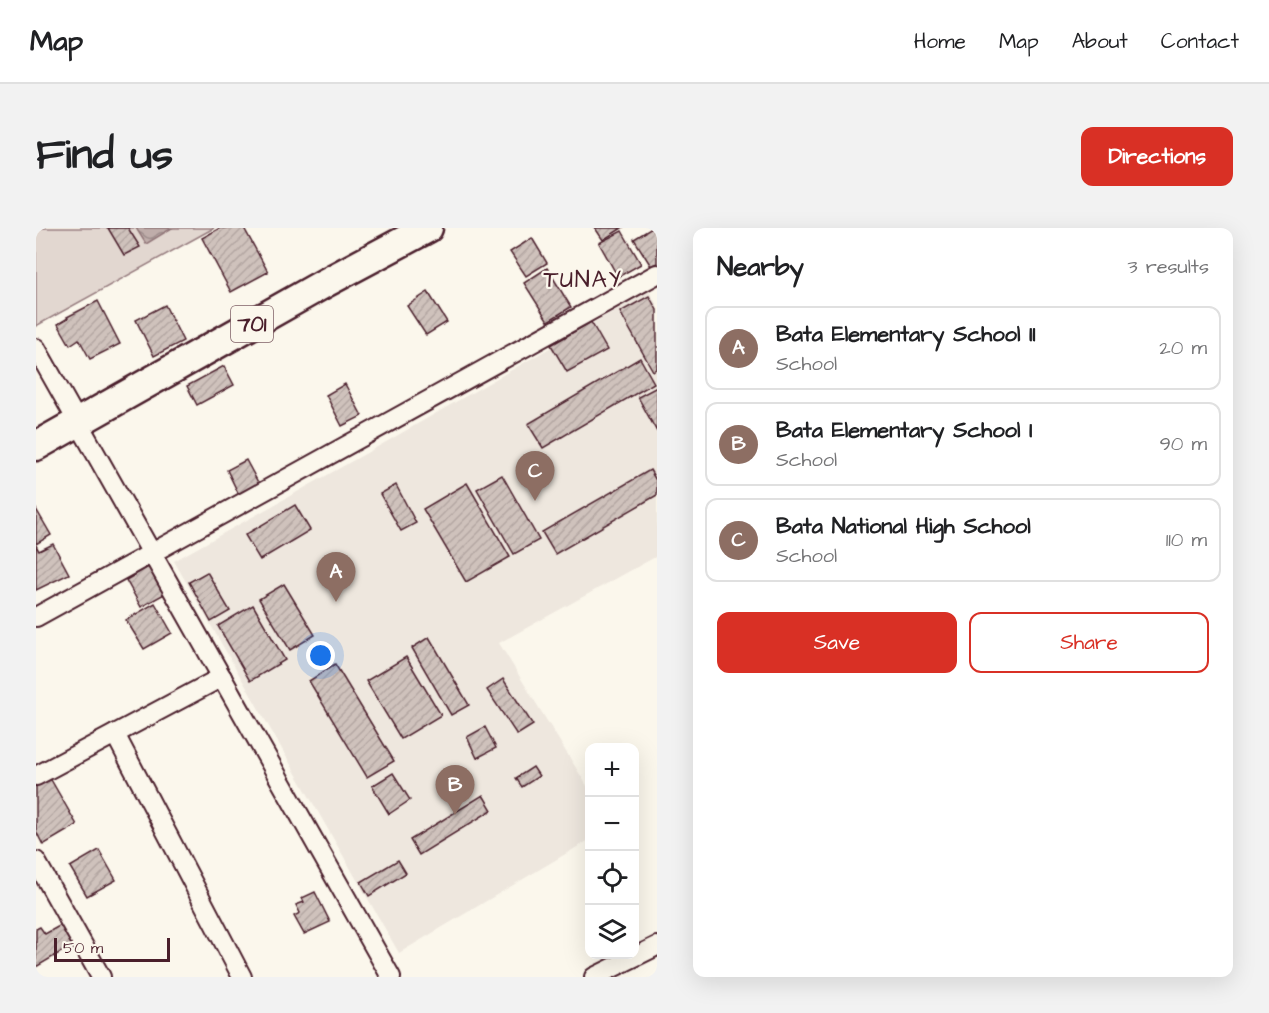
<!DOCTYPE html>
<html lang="en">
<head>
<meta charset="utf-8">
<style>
	body { margin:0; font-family:"Architects Daughter",sans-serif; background:#f2f2f2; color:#202124 }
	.controls { position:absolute; right:18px; bottom:18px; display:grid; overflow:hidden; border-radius:12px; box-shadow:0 6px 24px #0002 }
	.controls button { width:54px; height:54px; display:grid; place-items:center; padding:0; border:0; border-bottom:2px solid #e0e0e0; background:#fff; color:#202124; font:30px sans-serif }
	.scale { position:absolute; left:18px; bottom:15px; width:116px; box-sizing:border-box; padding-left:6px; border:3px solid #4a1f2b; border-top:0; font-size:16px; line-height:21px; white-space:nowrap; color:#4a1f2b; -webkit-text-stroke:4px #fbf7ec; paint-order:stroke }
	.you { position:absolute; left:285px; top:428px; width:21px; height:21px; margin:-15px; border:4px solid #fff; border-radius:50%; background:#1a73e8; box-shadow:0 0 0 9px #1a73e833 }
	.badge { display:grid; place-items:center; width:39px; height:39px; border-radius:50%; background:#d93025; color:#fff; font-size:20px; font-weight:700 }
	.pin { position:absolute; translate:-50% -50px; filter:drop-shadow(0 2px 3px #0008) }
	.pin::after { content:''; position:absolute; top:32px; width:21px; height:18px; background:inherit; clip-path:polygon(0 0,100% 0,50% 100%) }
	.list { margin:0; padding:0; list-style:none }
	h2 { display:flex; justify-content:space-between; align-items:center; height:78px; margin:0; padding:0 24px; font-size:26px }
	h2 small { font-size:20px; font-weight:400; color:#757577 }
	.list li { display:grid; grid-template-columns:39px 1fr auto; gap:18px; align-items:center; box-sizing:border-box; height:84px; margin:0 12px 12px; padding:0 12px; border:2px solid #e0e0e0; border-radius:12px }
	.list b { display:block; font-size:22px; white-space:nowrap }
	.list p { margin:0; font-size:20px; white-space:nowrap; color:#757577 }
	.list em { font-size:20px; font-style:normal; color:#757577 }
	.actions { display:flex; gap:12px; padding:18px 24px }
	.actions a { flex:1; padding:14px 0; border:2px solid #d93025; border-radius:12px; text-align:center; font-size:21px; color:#d93025 }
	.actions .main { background:#d93025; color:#fff }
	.icon { flex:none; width:33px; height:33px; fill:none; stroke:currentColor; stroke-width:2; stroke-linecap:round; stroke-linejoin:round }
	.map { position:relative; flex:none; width:621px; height:749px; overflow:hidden; border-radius:12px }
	header { display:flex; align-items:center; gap:36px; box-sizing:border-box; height:84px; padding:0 30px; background:#fff; border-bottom:2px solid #e0e0e0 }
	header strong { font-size:28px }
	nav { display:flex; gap:33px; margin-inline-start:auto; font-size:21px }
	.intro { display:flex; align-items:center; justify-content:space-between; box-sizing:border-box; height:144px; padding:0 36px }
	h1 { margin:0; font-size:42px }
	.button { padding:15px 27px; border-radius:12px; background:#d93025; color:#fff; font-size:21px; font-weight:700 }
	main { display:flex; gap:36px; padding:0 36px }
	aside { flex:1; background:#fff; border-radius:12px; box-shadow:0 6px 24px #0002 }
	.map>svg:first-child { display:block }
</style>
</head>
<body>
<header>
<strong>Map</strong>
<nav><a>Home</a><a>Map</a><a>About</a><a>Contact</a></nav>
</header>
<div class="intro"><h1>Find us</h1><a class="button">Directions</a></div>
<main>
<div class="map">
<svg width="621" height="749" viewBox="0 0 621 749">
	<defs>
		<pattern id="water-waves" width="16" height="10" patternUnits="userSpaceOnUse" patternTransform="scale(1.5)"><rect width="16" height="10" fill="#bfadaa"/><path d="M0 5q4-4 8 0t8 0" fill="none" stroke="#9d8c8b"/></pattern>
		<pattern id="building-hatch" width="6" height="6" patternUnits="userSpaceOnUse" patternTransform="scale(1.5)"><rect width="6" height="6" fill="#cfc2bc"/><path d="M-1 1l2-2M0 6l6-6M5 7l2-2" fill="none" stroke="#b3a6a2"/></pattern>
	</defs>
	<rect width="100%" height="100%" fill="#fbf7ec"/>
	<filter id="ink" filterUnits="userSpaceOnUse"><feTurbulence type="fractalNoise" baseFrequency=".0167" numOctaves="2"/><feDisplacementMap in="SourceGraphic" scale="12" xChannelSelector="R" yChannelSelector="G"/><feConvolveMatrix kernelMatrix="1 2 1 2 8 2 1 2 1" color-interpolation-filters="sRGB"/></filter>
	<g filter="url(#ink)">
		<!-- built -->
		<path fill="#eee7de" d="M 613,63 L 621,77 L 621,328 L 463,415 L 553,561 L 553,612 L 363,725 L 138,333 L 343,218 Z"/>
		<!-- green -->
		<path fill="#e2d7d0" stroke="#967b7e" stroke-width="1.5" d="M 0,0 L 178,0 L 0,98 Z"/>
		<!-- water -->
		<path fill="url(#water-waves)" stroke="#907477" stroke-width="1.5" d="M 100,0 L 136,0 L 110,16 Z"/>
		<!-- building -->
		<g fill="url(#building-hatch)" stroke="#4a1f2b" stroke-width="1.5">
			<path d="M 72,0 L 92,0 L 104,19 L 88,27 Z"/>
			<path d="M 184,0 L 208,0 L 232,44 L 195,64 L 166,10 Z"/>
			<path d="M 559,0 L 586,0 L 567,12 Z"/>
			<path d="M 616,0 L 618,0 L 621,4 L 621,35 L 615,38 L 598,11 Z"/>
			<path d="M 586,3 L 605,36 L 582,49 L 563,15 Z"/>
			<path d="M 496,10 L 511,35 L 490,48 L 474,24 Z"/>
			<path d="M 511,40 L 535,79 L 512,93 L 488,55 Z"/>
			<path d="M 392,64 L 411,94 L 390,107 L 371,78 Z"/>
			<path d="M 613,68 L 621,82 L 621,140 L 617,143 L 584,84 Z"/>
			<path d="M 62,73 L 84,116 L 54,131 L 43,111 L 34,117 L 22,96 L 32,90 L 31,89 Z"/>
			<path d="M 129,77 L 147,113 L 118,128 L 100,92 Z"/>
			<path d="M 555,94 L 571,122 L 531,144 L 515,117 Z"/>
			<path d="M 604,130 L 618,155 L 507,220 L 492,196 Z"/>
			<path d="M 188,138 L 198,157 L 161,177 L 151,158 Z"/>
			<path d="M 309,156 L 326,188 L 306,198 L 290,167 Z"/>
			<path d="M 621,159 L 621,204 L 602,169 Z"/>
			<path d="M 210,232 L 225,260 L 205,271 L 191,242 Z"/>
			<path d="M 614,242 L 621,254 L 621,267 L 519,326 L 506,304 Z"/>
			<path d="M 466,247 L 503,312 L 478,326 L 441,261 Z"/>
			<path d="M 431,255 L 474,329 L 430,354 L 387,281 Z"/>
			<path d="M 360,257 L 380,295 L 365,303 L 344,266 Z"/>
			<path d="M 259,277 L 274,302 L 224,332 L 209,307 Z"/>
			<path d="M 0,281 L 15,307 L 0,316 Z"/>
			<path d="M 17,316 L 33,346 L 0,362 L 0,317 L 3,323 Z"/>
			<path d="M 116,337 L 132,364 L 105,379 L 90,352 Z"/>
			<path d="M 171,344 L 194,383 L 175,394 L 153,354 Z"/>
			<path d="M 248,356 L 279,407 L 254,422 L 223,371 Z"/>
			<path d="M 119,375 L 136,405 L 108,421 L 90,392 Z"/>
			<path d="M 217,377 L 249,432 L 214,453 L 182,398 Z"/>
			<path d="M 393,409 L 433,477 L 415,487 L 376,420 Z"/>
			<path d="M 370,429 L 405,487 L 365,511 L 330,453 Z"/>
			<path d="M 299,436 L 358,533 L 331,549 L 273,453 Z"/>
			<path d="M 467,451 L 497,497 L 481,507 L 451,462 Z"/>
			<path d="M 449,499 L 460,520 L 441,530 L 431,509 Z"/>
			<path d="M 497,539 L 503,548 L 486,559 L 480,550 Z"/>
			<path d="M 357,545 L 374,572 L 353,586 L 336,558 Z"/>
			<path d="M 14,550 L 41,597 L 7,617 L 0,603 L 0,558 Z"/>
			<path d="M 447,567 L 456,582 L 383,627 L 374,612 Z"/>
			<path d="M 63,622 L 80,652 L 51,668 L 34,639 Z"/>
			<path d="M 362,632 L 370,645 L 333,668 L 325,654 Z"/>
			<path d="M 279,664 L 294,694 L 268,706 L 258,688 L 264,685 L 260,677 L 268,674 L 266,670 Z"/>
			<path d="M 25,697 L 37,717 L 0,739 L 0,701 L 4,699 L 9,706 Z"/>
		</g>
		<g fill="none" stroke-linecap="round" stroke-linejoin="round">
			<!-- street casing -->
			<g stroke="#4a1f2b" stroke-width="22">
				<g id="street">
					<path d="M 0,120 L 355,749"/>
					<path d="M 0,389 L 621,46"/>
					<path d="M 79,506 L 206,749"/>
					<path d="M 0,548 L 186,449"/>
					<path d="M 0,633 L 65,749"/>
					<path d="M 558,749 L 621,718"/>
				</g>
			</g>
			<!-- primary casing -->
			<g stroke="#4a1f2b" stroke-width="33">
				<path id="primary" d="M 0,218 L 289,55 L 392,0"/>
			</g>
			<!-- street -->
			<use href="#street" stroke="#fbf7ec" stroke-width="18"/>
			<!-- primary -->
			<use href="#primary" stroke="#fbf7ec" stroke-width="28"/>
		</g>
	</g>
	<g text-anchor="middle" stroke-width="4.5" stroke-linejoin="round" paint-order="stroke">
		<!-- shield labels -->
		<rect fill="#fbf7ec" stroke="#7f6065" stroke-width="1.5" x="195" y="78" width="42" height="36" rx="4.5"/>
		<g font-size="21" font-weight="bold" fill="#4a1f2b">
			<text x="216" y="103">701</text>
		</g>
		<!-- neighbourhood labels -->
		<g font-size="24" letter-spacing="1.5" fill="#4a1f2b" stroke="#fbf7ec">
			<text x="547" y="59">TUNAY</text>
		</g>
	</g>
</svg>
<div class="controls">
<button>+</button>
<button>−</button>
<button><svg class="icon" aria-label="locate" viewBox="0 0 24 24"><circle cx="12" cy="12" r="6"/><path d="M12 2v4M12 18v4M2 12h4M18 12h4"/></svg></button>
<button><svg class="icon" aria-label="layers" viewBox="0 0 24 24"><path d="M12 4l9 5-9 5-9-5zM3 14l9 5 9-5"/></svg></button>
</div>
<div class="scale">50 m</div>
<div class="you"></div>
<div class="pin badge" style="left:300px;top:374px;background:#8d6e63">A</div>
<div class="pin badge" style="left:419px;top:587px;background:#8d6e63">B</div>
<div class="pin badge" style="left:499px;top:273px;background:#8d6e63">C</div>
</div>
<aside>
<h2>Nearby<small>3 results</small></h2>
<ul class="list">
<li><span class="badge" style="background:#8d6e63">A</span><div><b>Bata Elementary School II</b><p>School</p></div><em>20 m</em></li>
<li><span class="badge" style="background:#8d6e63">B</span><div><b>Bata Elementary School I</b><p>School</p></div><em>90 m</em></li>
<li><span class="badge" style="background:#8d6e63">C</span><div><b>Bata National High School</b><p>School</p></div><em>110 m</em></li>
</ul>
<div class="actions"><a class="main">Save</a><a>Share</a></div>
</aside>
</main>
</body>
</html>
